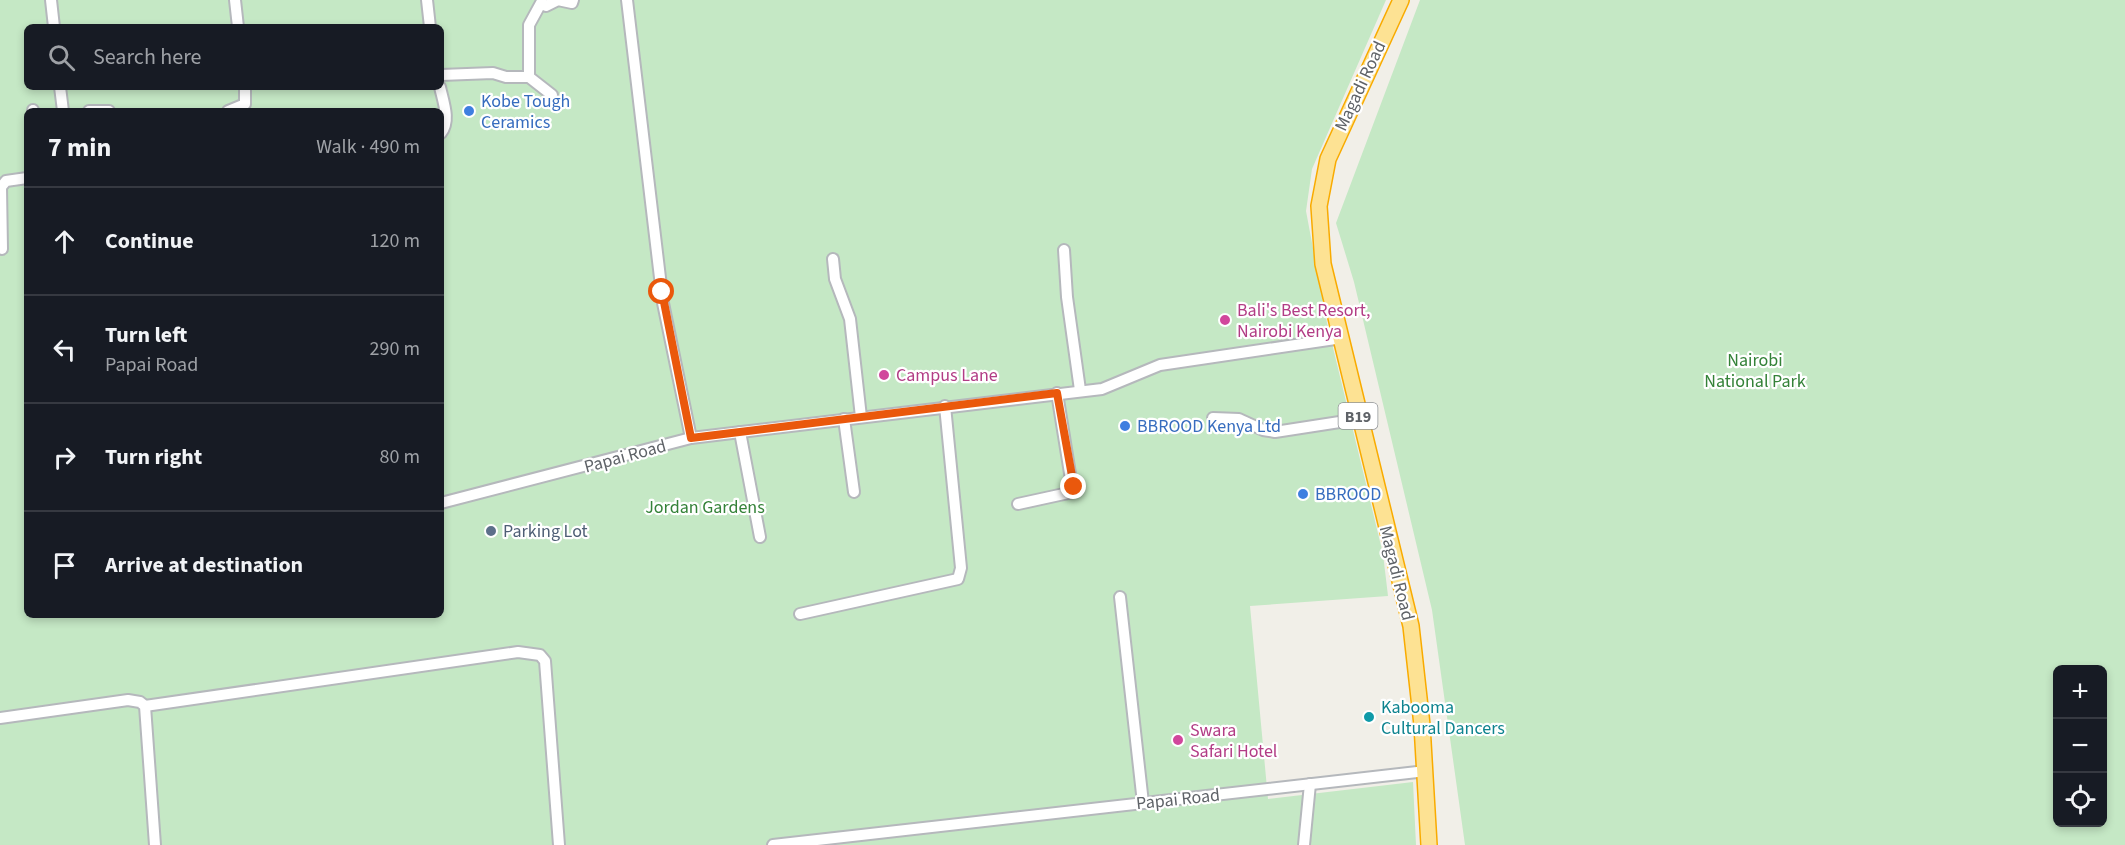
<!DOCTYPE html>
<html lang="en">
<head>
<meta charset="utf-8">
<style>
	body { margin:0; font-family:"Source Sans 3",sans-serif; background:#20242c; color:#f1f3f6 }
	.controls { position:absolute; right:18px; bottom:18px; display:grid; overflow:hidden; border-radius:9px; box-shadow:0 3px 9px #0003 }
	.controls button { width:54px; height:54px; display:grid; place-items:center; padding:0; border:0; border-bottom:2px solid #363941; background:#171b24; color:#f1f3f6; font:30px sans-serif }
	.stop { position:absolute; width:18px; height:18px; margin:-14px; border:4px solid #ea580c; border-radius:50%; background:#fff }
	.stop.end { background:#ea580c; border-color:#fff; box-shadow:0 2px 6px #0008 }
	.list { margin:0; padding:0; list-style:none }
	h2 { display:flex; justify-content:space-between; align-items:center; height:78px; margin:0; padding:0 24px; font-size:26px }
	h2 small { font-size:20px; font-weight:400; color:#9ea1a6 }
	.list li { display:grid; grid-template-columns:39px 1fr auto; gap:18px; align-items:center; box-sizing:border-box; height:108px; padding:0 24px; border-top:2px solid #363941 }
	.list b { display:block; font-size:22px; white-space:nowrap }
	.list p { margin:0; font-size:20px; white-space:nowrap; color:#9ea1a6 }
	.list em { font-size:20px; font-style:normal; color:#9ea1a6 }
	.icon { flex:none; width:33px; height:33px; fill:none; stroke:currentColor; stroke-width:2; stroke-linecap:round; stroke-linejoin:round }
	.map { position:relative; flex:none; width:2125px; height:845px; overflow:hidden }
	.search { position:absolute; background:#171b24; box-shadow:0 3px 9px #0003; left:24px; top:24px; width:420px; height:66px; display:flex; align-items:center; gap:15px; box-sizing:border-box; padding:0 21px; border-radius:9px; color:#9ea1a6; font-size:22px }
	.panel { position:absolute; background:#171b24; box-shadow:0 3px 9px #0003; left:24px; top:108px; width:420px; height:510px; border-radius:9px }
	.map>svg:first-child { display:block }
</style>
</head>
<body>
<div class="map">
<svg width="2125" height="845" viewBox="0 0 2125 845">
	<rect width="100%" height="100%" fill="#f1efe8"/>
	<!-- green -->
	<g fill="#c5e8c5" fill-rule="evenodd">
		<path d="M 0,0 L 1386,0 L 1312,169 L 1306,211 L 1327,323 L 1383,554 L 1388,596 L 1250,606 L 1268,799 L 1413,782 L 1416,845 L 0,845 ZM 27,27 L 441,27 L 441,87 L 27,87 ZM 27,111 L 441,111 L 441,615 L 27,615 Z"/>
		<path d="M 1420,0 L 2125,0 L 2125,845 L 1465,845 L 1432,610 L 1354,282 L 1336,223 ZM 2058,670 L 2102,670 L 2102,822 L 2058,822 Z"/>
	</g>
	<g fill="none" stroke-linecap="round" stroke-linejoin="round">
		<!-- minor casing -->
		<g stroke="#b5b8bc" stroke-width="14">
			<g id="minor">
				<path d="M 51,0 L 54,27"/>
				<path d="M 235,0 L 238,27"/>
				<path d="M 427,0 L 430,27"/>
				<path d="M 627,0 L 663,303 L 691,438"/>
				<path d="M 441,75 L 493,73 L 506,77 L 529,77 L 529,25 L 541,3 L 546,6 L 558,0 L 572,3 L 573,0"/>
				<path d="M 529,77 L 552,95"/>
				<path d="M 60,87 L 63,111"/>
				<path d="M 440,87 C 443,101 451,121 441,133"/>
				<path d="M 33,110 L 33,111"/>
				<path d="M 89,111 L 109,111"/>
				<path d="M 228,111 L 245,104 L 245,87"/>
				<path d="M 2,249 L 1,187 L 6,181 L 27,178"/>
				<path d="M 1064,250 L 1067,297 L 1080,390"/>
				<path d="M 833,259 L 835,279 L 850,319 L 861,417"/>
				<path d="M 1213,418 L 1239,419 L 1263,430 L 1275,432 L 1359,419"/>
				<path d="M 844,419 L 854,492"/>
				<path d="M 740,432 L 760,537"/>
				<path d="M 441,503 L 691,438 L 1102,389 L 1160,365 L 1342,338"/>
				<path d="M 1018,504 L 1073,492 L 1057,393"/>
				<path d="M 1120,597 L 1143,803"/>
				<path d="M 800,614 L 958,579 L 961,568 L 945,406"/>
				<path d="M 145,706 L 518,652 L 540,655 L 545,661 L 559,845"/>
				<path d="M 0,718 L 128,700 L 140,702 L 145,706 L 155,845"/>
				<path d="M 773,845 L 1426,771"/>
				<path d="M 1304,845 L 1310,784"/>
			</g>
		</g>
		<!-- highway casing -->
		<g stroke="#f9ab00" stroke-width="18">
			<path id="highway" d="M 1401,0 L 1328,159 L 1319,206 L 1323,264 L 1411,626 L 1422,725 L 1429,845"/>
		</g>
		<!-- minor -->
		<use href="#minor" stroke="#fff" stroke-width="10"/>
		<!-- highway -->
		<use href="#highway" stroke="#fde293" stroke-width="15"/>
	</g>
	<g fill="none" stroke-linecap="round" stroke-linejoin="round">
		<!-- route -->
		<path stroke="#ea580c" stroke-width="8" d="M 662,292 L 691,438 L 1057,393 L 1074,487"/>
	</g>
	<!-- markers -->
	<g fill="#3f7fe0" stroke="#fff" stroke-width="2">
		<circle cx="469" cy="111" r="6"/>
		<circle cx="1125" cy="426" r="6"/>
		<circle cx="1303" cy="494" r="6"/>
	</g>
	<g fill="#d1479c" stroke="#fff" stroke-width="2">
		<circle cx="1225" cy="320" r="6"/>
		<circle cx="884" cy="375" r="6"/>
		<circle cx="1178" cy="740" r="6"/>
	</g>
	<circle fill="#5c6f8a" stroke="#fff" stroke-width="2" cx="491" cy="531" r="6"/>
	<circle fill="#0f9aa8" stroke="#fff" stroke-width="2" cx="1369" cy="717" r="6"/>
	<g text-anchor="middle" stroke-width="4.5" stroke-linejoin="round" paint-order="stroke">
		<!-- shield labels -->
		<rect fill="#fff" stroke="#8f9295" stroke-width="1.5" x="1338.5" y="403" width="39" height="26" rx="4.5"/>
		<g font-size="16" font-weight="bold" fill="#5f6368">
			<text x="1358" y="422">B19</text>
		</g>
		<!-- street labels -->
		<g font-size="18" fill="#5f6368" stroke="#fff">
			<text transform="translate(1360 86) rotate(-65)" y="6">Magadi Road</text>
			<text transform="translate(625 456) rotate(-15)" y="6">Papai Road</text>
			<text transform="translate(1397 573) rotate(76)" y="6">Magadi Road</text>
			<text transform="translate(1178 799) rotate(-6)" y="6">Papai Road</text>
		</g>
		<!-- shop labels -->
		<g font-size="18" fill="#366cbe" stroke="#fff" text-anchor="start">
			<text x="481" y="107">Kobe Tough<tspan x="481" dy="21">Ceramics</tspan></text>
			<text x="1137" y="432">BBROOD Kenya Ltd</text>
			<text x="1315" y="500">BBROOD</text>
		</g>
		<!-- hotel labels -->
		<g font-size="18" fill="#b23c85" stroke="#fff" text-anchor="start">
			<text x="1237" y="316">Bali's Best Resort,<tspan x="1237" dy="21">Nairobi Kenya</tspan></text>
			<text x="896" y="381">Campus Lane</text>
			<text x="1190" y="736">Swara<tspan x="1190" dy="21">Safari Hotel</tspan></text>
		</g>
		<!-- park labels -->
		<g font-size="18" fill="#348238" stroke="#fff">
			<text x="1755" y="366">Nairobi<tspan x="1755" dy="21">National Park</tspan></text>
			<text x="705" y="513">Jordan Gardens</text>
		</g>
		<!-- service labels -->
		<g font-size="18" fill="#4e5e75" stroke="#fff" text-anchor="start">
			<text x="503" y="537">Parking Lot</text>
		</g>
		<!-- culture labels -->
		<g font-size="18" fill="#0d838f" stroke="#fff" text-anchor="start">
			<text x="1381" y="713">Kabooma<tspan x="1381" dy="21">Cultural Dancers</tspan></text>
		</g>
	</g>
</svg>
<div class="controls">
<button>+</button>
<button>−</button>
<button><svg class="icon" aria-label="locate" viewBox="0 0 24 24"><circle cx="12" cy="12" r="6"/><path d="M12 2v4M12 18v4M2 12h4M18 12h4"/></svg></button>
</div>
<div class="stop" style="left:662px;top:292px"></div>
<div class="stop end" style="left:1074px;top:487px"></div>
<div class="search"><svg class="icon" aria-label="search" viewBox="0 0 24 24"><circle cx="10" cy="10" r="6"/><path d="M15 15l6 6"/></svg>Search here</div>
<section class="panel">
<h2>7 min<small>Walk · 490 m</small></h2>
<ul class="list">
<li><svg class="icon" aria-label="ahead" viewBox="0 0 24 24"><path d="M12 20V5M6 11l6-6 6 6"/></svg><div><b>Continue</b></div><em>120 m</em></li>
<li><svg class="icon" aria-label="left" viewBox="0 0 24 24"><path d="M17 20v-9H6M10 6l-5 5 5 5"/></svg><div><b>Turn left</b><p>Papai Road</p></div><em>290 m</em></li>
<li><svg class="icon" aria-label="right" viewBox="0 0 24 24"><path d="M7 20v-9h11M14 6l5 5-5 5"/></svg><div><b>Turn right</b></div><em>80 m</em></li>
<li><svg class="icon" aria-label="arrive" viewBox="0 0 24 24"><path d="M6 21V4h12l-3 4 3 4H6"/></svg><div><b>Arrive at destination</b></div></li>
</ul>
</section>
</div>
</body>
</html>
